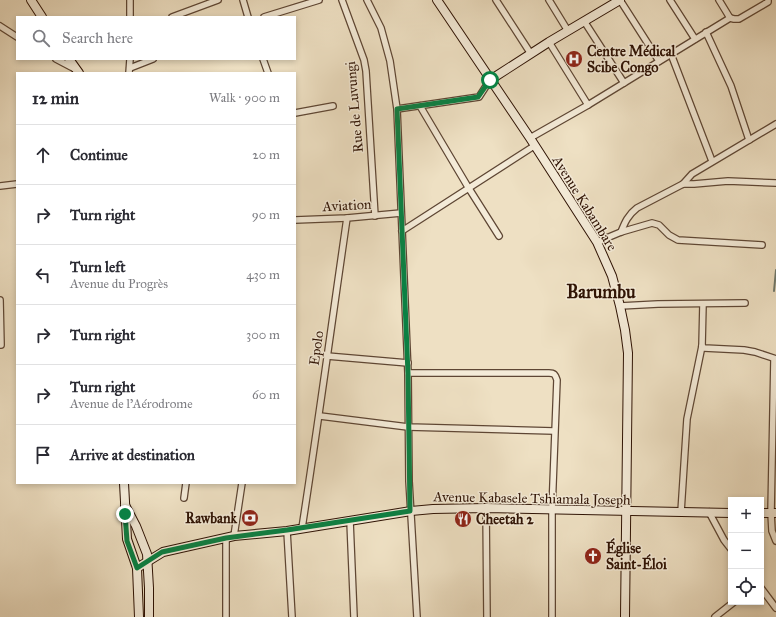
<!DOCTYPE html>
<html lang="en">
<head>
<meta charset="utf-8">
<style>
	body { margin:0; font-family:"IM FELL Great Primer",serif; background:#f2f2f3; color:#2b2b33 }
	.controls { position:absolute; right:12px; bottom:12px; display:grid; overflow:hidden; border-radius:0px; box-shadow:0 2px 6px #0003 }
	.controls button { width:36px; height:36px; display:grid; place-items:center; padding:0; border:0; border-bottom:1px solid #e1e1e2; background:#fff; color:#2b2b33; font:20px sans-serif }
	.stop { position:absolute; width:12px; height:12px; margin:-9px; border:3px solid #0b8043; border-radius:50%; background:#fff }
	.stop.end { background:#0b8043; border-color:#fff; box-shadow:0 1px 4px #0008 }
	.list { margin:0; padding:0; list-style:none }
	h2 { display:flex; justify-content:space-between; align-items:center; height:52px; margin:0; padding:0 16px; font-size:17px }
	h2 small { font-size:13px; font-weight:400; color:#7c7c81 }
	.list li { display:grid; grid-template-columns:26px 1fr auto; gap:12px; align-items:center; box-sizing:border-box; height:60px; padding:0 16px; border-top:1px solid #e1e1e2 }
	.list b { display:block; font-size:15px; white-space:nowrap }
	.list p { margin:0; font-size:13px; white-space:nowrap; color:#7c7c81 }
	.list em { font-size:13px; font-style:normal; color:#7c7c81 }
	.icon { flex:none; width:22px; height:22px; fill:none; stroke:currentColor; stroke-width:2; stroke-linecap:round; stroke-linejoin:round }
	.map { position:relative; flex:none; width:776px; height:617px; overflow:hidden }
	.search { position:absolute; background:#fff; box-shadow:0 2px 6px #0003; left:16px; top:16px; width:280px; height:44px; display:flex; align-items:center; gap:10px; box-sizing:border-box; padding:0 14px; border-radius:0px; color:#7c7c81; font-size:15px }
	.panel { position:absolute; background:#fff; box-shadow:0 2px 6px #0003; left:16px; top:72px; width:280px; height:412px; border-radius:0px }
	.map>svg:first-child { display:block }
</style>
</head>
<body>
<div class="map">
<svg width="776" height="617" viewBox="0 0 776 617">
	<rect width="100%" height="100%" fill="#eee0c3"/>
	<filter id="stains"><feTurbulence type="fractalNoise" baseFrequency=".005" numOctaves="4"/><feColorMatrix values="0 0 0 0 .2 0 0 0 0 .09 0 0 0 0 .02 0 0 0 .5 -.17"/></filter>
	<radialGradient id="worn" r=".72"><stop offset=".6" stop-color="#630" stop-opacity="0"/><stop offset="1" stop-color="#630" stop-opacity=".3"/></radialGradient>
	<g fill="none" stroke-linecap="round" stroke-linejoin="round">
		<!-- stream -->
		<path stroke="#6e796e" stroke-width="2" d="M 774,291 L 776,270"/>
		<!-- street casing -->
		<g stroke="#5e4634" stroke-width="8">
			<g id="street">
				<path d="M 130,0 L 130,17"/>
				<path d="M 243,0 L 248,17"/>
				<path d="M 342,0 L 364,60 L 366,71 L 375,216"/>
				<path d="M 367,0 L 381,28 L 390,61 L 397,109 L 408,373 L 409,481 L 417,617"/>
				<path d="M 496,0 L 531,54"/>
				<path d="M 549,0 L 568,31"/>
				<path d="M 620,0 L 659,61"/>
				<path d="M 670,0 L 695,39"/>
				<path d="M 719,0 L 730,18"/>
				<path d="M 172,17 L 218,0"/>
				<path d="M 264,17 L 319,0"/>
				<path d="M 584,21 L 624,83"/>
				<path d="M 0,26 L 17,37"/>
				<path d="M 706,32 L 731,86 L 749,140"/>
				<path d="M 549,42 L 588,105"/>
				<path d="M 671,54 L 712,161"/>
				<path d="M 56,59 L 75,69"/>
				<path d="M 263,59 L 268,73"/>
				<path d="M 130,68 L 153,59"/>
				<path d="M 129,73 L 130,59"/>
				<path d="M 420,106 L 468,187 L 499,236"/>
				<path d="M 397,109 L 479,97 L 490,80"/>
				<path d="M 295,113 L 333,106"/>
				<path d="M 530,138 L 588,105 L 730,18 L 734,19 L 739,19 L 768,2 L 768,0"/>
				<path d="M 683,184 L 692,174 L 776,124"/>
				<path d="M 0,186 L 17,184"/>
				<path d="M 295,220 L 347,218 L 401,213"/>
				<path d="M 402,231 L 534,146"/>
				<path d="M 621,232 C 625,222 628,215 637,208 L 683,184 L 694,184 L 728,181 L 776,183"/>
				<path d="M 597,242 L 621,232 L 652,223 L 659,225 L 669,235 L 678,240 L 762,245"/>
				<path d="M 0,300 L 1,345"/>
				<path d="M 620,306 L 658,304 L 745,303"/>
				<path d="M 702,346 L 704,348 L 744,350 L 755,352 L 776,359"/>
				<path d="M 327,356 L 408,363"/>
				<path d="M 774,359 L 771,513 L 772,531 L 776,541"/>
				<path d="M 408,373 L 549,373 C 554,373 555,374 557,380 L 552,510 L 552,617"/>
				<path d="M 320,416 L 408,427 L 554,431"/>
				<path d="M 184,498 L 186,483"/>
				<path d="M 486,508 L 487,617"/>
				<path d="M 681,512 L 687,419 L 702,346 L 703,304"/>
				<path d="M 709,512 L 724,540 L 731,549"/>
				<path d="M 350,521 L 354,617"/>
				<path d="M 302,528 C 318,425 332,321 347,218"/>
				<path d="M 287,531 L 292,617"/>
				<path d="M 234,536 L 242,483"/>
				<path d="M 226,538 L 226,617"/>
				<path d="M 761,588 L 776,608"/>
				<path d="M 715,617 L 734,602"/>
			</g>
		</g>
		<!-- secondary casing -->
		<g stroke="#2e1204" stroke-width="10">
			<g id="secondary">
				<path d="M 31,0 L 42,17"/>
				<path d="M 437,0 L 530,138 L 597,242 L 612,276 L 620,306 L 625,330 L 628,353 L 625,617"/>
				<path d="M 69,59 L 79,73"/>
				<path d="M 490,80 L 549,42 L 620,0"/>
				<path d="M 124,483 L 127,539 L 137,568 L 139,617"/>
				<path d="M 125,505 L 136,526 L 147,554 L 149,588 L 149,617"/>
				<path d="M 761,513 L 776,513"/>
				<path d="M 137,568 L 163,552 L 234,536 L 287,531 L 411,511 L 433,509 L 486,508 L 731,513"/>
			</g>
		</g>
		<!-- street -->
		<use href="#street" stroke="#f4ebd8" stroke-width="5.5"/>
		<!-- secondary -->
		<use href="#secondary" stroke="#f4ebd8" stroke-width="8"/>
	</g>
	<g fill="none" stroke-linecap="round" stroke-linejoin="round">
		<!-- route -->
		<path stroke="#0b8043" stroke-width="5" d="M 125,514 L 127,541 L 137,568 L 162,552 L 226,538 L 287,530 L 410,511 L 408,374 L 397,109 L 478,97 L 490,80"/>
	</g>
	<!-- icons -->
	<defs>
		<g id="hospital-disc" transform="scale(0.9)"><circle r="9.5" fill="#8f2418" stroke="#f4ebd8"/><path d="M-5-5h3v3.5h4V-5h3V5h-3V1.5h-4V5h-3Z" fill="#fff"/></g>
		<g id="bank-disc" transform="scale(0.9)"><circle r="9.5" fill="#8f2418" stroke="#f4ebd8"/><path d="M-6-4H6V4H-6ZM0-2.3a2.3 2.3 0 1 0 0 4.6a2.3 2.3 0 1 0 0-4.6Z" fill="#fff"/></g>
		<g id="restaurant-disc" transform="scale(0.9)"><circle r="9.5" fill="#8f2418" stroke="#f4ebd8"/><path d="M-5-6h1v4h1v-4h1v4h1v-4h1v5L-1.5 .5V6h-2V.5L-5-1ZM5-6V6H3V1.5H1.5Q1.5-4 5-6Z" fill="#fff"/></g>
		<g id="church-disc" transform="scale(0.9)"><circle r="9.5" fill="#8f2418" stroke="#f4ebd8"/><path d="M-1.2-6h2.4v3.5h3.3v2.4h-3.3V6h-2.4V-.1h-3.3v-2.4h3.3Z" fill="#fff"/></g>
	</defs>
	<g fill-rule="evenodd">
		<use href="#hospital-disc" x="574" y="59"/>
		<use href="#bank-disc" x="250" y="518"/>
		<use href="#restaurant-disc" x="463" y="519"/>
		<use href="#church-disc" x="593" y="556"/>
	</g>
	<g text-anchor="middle" stroke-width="3" stroke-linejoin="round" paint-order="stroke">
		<!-- poi labels -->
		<g font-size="14" font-weight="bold" fill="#2e1204" stroke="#f4ebd8" text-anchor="start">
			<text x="587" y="56">Centre Médical<tspan x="587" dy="16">Scibe Congo</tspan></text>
			<text x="237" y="523" text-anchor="end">Rawbank</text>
			<text x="476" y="524">Cheetah 2</text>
			<text x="606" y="553">Église<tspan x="606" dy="16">Saint-Éloi</tspan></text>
		</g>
		<!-- street labels -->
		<g font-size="14" fill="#2e1204" stroke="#f4ebd8">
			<text transform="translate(354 107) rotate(-95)" y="5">Rue de Luvungi</text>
			<text transform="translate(585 203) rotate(58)" y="5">Avenue Kabambare</text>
			<text transform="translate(347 205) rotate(-3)" y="5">Aviation</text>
			<text transform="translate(316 348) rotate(-82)" y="5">Epolo</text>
			<text transform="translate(532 498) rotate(1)" y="5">Avenue Kabasele Tshiamala Joseph</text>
		</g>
		<!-- district labels -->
		<g font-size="18" font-weight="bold" fill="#2e1204" stroke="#f4ebd8">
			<text x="601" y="298">Barumbu</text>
		</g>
	</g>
	<rect width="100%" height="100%" filter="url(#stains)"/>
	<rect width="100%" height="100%" fill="url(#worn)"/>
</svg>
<div class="controls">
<button>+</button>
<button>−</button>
<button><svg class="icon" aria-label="locate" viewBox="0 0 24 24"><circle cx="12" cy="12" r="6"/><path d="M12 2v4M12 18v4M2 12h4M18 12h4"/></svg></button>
</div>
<div class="stop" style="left:490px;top:80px"></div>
<div class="stop end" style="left:125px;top:514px"></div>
<div class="search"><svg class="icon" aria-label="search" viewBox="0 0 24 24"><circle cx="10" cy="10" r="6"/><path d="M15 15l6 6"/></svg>Search here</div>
<section class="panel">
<h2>12 min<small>Walk · 900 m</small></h2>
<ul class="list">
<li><svg class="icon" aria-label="ahead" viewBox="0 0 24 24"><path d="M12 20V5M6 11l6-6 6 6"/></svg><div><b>Continue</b></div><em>20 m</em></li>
<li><svg class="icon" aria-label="right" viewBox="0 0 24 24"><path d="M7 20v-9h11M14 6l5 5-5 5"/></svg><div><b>Turn right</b></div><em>90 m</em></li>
<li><svg class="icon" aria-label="left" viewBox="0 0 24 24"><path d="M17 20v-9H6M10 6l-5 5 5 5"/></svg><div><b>Turn left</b><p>Avenue du Progrès</p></div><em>430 m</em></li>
<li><svg class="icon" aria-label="right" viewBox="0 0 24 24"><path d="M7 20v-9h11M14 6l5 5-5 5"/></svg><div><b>Turn right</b></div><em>300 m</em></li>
<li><svg class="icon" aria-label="right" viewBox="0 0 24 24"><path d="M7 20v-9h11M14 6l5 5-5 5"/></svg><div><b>Turn right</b><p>Avenue de l’Aérodrome</p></div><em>60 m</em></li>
<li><svg class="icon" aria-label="arrive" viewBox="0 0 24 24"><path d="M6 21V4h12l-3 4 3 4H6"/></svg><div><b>Arrive at destination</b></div></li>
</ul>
</section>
</div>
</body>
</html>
